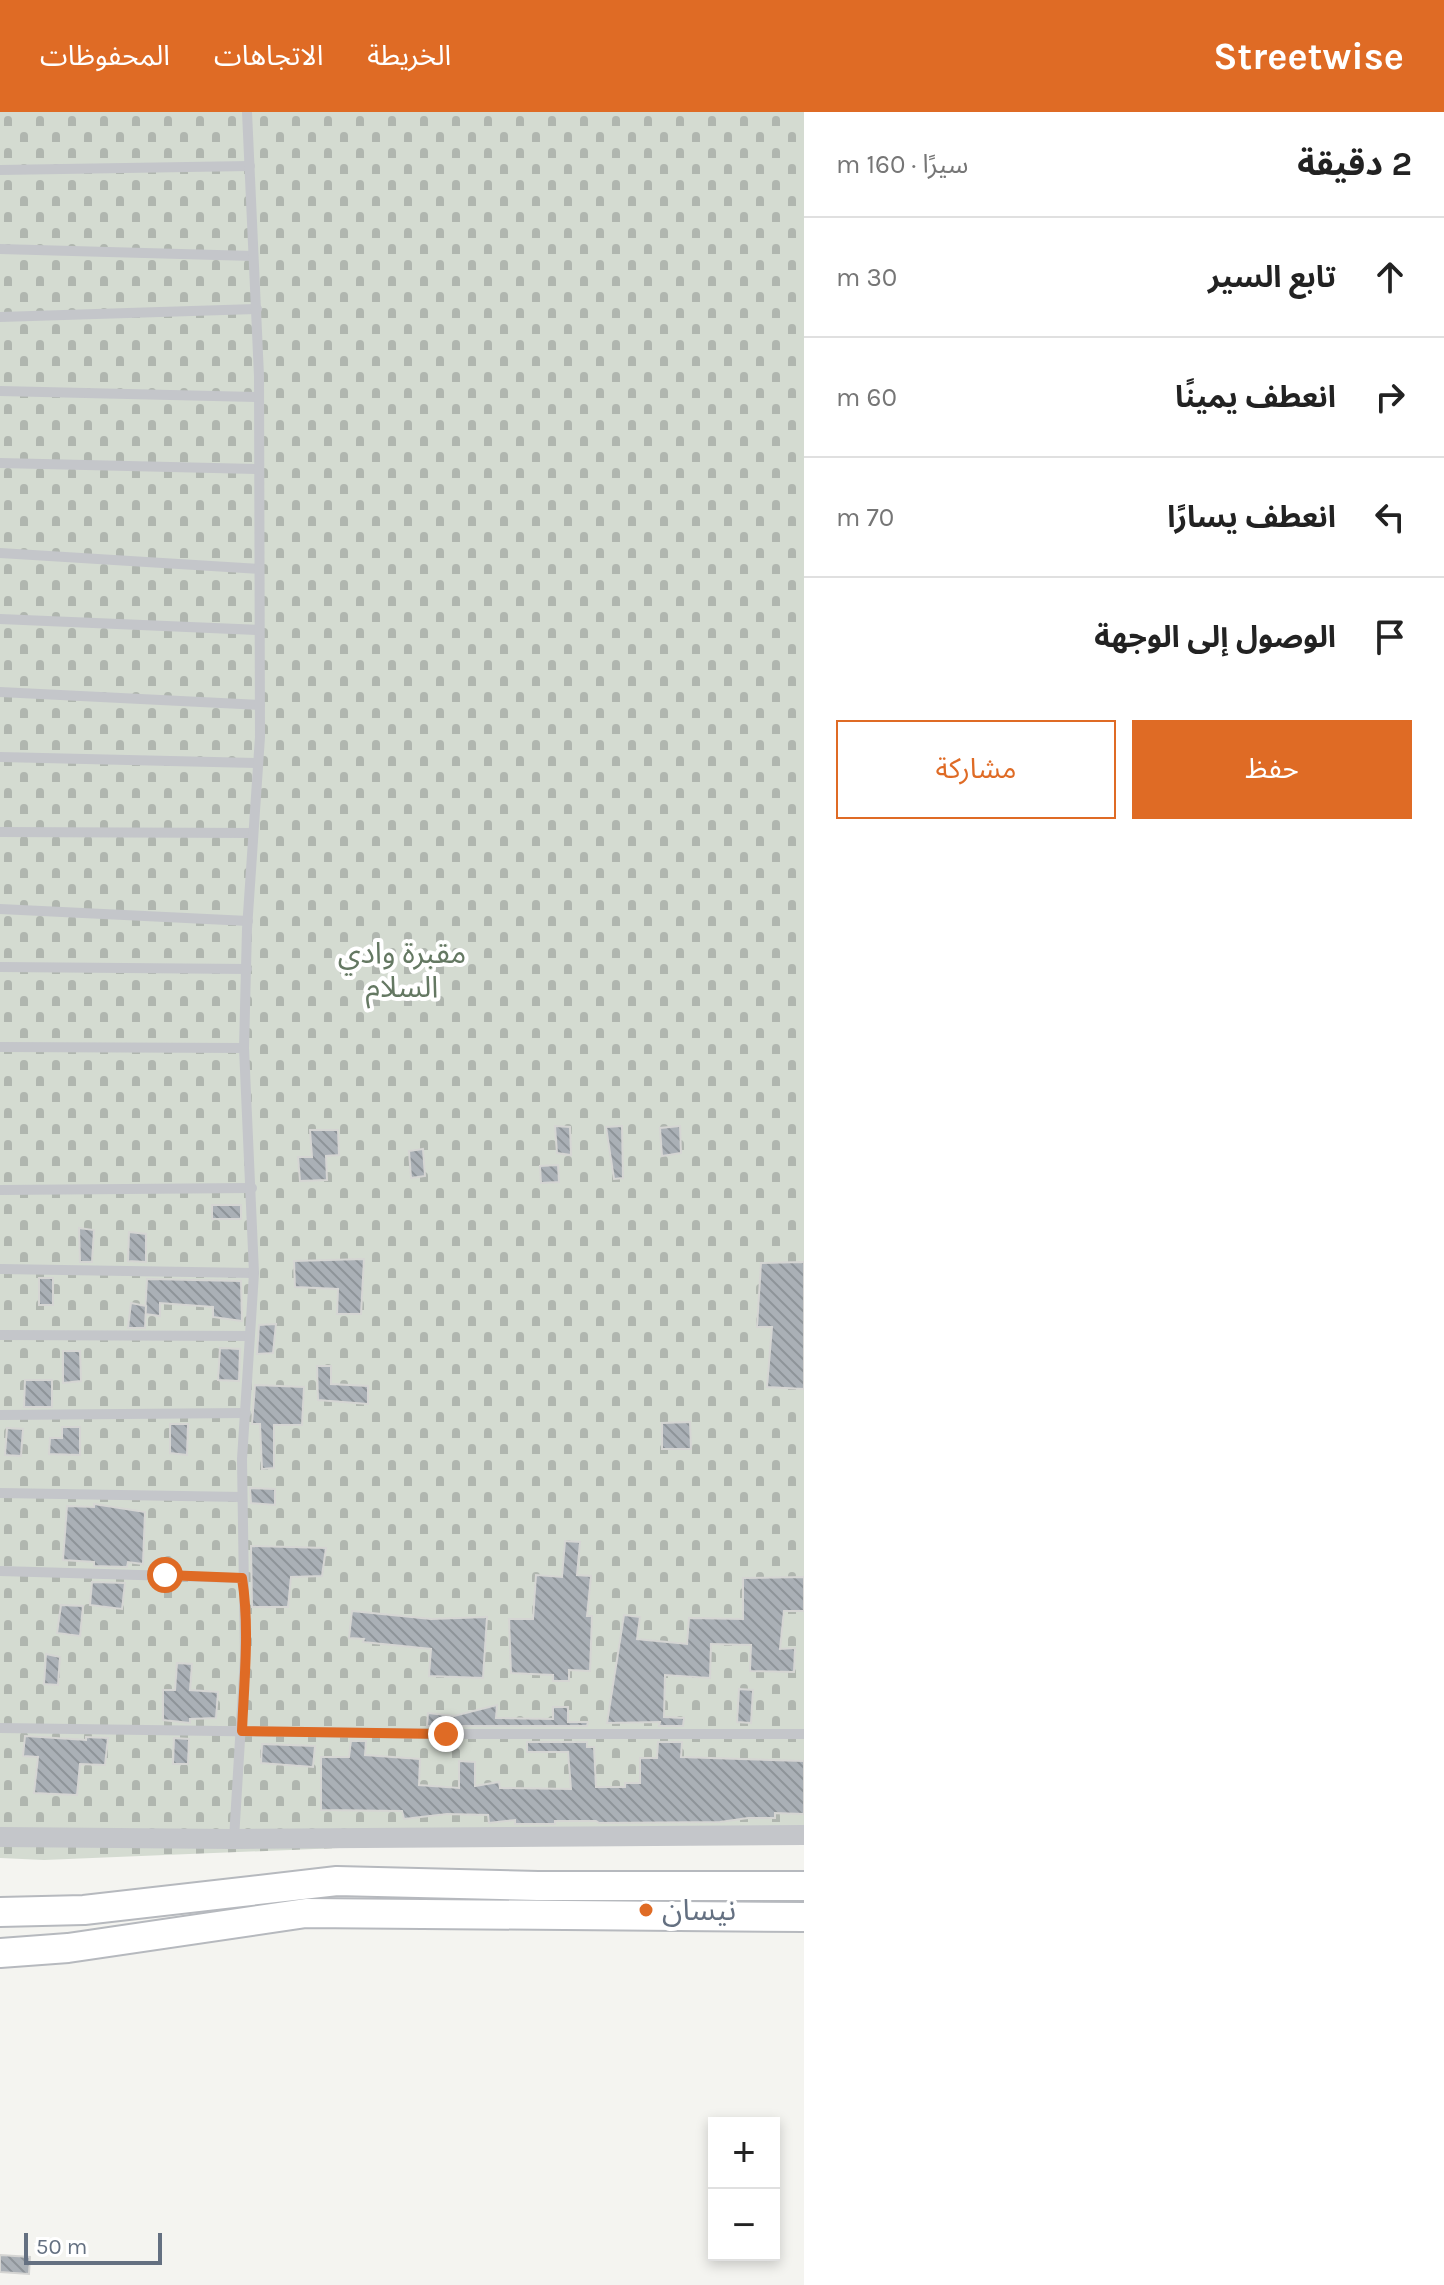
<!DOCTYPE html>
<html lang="ar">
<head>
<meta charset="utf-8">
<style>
	body { margin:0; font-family:Karla,"Noto Sans Arabic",sans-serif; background:#f6f6f6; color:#222; direction:rtl }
	.controls { position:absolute; right:24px; bottom:24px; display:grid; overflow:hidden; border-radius:0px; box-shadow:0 4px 12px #0003 }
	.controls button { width:72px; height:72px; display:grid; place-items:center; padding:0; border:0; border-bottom:2px solid #e0e0e0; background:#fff; color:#222; font:40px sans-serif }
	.scale { position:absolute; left:24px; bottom:20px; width:138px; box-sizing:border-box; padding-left:8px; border:4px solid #647081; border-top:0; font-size:22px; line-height:28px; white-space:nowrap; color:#647081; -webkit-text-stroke:6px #fff; paint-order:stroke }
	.stop { position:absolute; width:24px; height:24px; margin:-18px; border:6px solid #df6b25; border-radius:50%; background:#fff }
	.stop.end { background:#df6b25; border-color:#fff; box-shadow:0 2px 8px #0008 }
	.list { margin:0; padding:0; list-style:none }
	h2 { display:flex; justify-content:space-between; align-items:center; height:104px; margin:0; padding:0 32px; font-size:34px }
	h2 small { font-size:26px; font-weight:400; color:#767676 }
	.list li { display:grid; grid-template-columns:52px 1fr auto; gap:24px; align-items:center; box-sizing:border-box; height:120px; padding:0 32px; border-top:2px solid #e0e0e0 }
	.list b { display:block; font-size:30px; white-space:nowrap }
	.list em { font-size:26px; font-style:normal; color:#767676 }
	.actions { display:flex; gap:16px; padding:24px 32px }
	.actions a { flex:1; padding:18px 0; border:2px solid #df6b25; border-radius:0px; text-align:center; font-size:28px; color:#df6b25 }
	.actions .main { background:#df6b25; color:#fff }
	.icon { flex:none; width:44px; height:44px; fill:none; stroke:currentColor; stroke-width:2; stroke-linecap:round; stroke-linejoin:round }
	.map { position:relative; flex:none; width:804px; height:2173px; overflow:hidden; direction:ltr }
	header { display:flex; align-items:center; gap:48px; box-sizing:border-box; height:112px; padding:0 40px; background:#df6b25; color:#fff }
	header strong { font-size:38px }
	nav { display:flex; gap:44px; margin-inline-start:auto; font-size:28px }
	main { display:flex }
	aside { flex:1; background:#fff }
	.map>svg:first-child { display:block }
</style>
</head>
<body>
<header>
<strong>Streetwise</strong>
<nav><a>الخريطة</a><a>الاتجاهات</a><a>المحفوظات</a></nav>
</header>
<main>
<aside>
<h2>2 دقيقة<small>سيرًا · 160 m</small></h2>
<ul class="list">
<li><svg class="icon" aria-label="ahead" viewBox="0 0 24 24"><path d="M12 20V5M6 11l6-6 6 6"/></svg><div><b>تابع السير</b></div><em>30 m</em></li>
<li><svg class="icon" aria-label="right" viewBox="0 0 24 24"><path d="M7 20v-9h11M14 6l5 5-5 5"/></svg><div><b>انعطف يمينًا</b></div><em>60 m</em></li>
<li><svg class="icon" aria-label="left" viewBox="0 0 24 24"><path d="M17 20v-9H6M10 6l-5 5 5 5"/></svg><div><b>انعطف يسارًا</b></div><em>70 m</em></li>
<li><svg class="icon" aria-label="arrive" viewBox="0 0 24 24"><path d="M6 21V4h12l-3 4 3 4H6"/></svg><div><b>الوصول إلى الوجهة</b></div></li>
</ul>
<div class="actions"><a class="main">حفظ</a><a>مشاركة</a></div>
</aside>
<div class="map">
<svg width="804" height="2173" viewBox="0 0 804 2173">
	<defs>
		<pattern id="cemetery-stones" width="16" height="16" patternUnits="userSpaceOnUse" patternTransform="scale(2)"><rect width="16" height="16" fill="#d4dbd1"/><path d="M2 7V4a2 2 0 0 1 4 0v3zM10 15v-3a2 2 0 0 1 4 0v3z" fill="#b0b6af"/></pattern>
		<pattern id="building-back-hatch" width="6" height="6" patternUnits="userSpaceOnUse" patternTransform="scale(2)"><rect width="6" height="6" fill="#aab0b6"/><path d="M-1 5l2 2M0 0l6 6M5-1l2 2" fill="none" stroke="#8e9499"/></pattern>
	</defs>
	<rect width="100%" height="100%" fill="#f4f4f0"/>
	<!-- cemetery -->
	<path fill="url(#cemetery-stones)" d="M 0,0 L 804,0 L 804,1717 L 44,1748 L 0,1746 Z"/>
	<!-- building -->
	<g fill="url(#building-back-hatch)" stroke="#d5d5d3" stroke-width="2">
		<path d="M 555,1014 L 570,1015 L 571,1043 L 557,1041 Z"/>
		<path d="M 622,1014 L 623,1066 L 614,1067 L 606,1015 Z"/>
		<path d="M 680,1014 L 681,1041 L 662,1044 L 660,1016 Z"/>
		<path d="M 310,1018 L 338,1018 L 339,1043 L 326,1044 L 327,1068 L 300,1069 L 298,1045 L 312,1045 Z"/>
		<path d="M 423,1037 L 425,1064 L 411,1066 L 409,1039 Z"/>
		<path d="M 558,1053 L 559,1070 L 541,1071 L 540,1054 Z"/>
		<rect x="212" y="1093" width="29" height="14"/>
		<path d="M 79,1116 L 94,1118 L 92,1150 L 80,1150 Z"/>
		<path d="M 129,1120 L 146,1122 L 146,1150 L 128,1149 Z"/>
		<path d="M 364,1147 L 361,1202 L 337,1202 L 338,1177 L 295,1175 L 294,1149 Z"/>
		<path d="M 804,1150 L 804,1277 L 767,1275 L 772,1215 L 757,1215 L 761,1151 Z"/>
		<rect x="39" y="1166" width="14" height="27"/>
		<path d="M 147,1167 L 241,1169 L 242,1209 L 213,1205 L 213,1195 L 160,1191 L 160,1204 L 145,1202 Z"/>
		<path d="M 131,1191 L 146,1194 L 145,1216 L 128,1216 Z"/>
		<path d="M 276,1212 L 273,1241 L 257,1242 L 259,1213 Z"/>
		<path d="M 220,1236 L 240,1237 L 239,1269 L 218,1268 Z"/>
		<path d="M 63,1239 L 80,1239 L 81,1269 L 63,1271 Z"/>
		<path d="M 317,1254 L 331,1254 L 331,1272 L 368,1274 L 368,1292 L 318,1288 Z"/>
		<path d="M 25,1268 L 52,1268 L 52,1295 L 24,1295 Z"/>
		<path d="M 255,1273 L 304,1275 L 302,1313 L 274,1313 L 274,1356 L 262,1357 L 260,1312 L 252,1312 Z"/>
		<path d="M 690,1310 L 691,1337 L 662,1337 L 662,1311 Z"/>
		<path d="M 170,1312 L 188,1312 L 187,1343 L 170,1341 Z"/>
		<path d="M 62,1315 L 80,1315 L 80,1343 L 49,1342 L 50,1326 L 62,1326 Z"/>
		<path d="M 7,1316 L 23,1317 L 21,1344 L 5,1343 Z"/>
		<path d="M 250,1376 L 275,1377 L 275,1393 L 251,1391 Z"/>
		<path d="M 94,1392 L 145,1400 L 143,1452 L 128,1450 L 127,1455 L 94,1454 L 94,1450 L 63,1448 L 67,1394 L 94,1395 Z"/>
		<path d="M 565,1429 L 580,1430 L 577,1463 L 591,1464 L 587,1504 L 592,1504 L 590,1559 L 569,1558 L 569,1569 L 553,1569 L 553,1563 L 511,1561 L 509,1507 L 533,1507 L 536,1463 L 562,1465 Z"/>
		<path d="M 251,1434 L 326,1436 L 322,1464 L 291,1465 L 288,1495 L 252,1495 Z"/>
		<path d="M 804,1465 L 804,1499 L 784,1499 L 780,1537 L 795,1536 L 794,1560 L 750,1559 L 751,1533 L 711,1532 L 710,1566 L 665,1563 L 664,1605 L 684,1606 L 683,1614 L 659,1614 L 660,1610 L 607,1611 L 624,1503 L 640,1505 L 637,1527 L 687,1532 L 689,1506 L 743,1507 L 743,1466 Z"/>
		<path d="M 92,1470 L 125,1471 L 122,1497 L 90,1493 Z"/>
		<path d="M 61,1493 L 83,1494 L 80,1524 L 57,1521 Z"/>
		<path d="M 352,1499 L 431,1507 L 487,1505 L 483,1566 L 429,1564 L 431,1537 L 363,1530 L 364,1527 L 349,1526 Z"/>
		<path d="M 46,1542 L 60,1545 L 58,1573 L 44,1572 Z"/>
		<path d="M 177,1551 L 192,1552 L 190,1578 L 218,1580 L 216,1606 L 190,1607 L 190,1611 L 163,1608 L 163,1578 L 175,1578 Z"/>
		<path d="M 739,1577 L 753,1578 L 751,1611 L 737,1610 Z"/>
		<path d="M 497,1593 L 496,1606 L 553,1607 L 553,1595 L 568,1595 L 568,1610 L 588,1610 L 587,1614 L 427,1614 L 428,1601 L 454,1604 Z"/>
		<path d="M 25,1624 L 86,1628 L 86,1625 L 108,1626 L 105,1653 L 80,1652 L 77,1683 L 34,1681 L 38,1645 L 23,1644 Z"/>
		<path d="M 174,1626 L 189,1627 L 188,1652 L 173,1652 Z"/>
		<path d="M 351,1629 L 366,1629 L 365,1643 L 420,1647 L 419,1673 L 459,1676 L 459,1649 L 475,1650 L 475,1674 L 499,1670 L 500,1676 L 571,1677 L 568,1640 L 527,1640 L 527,1630 L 587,1630 L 587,1635 L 594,1635 L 596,1675 L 625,1675 L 625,1671 L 640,1671 L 640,1646 L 657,1646 L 658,1630 L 682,1630 L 681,1645 L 804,1649 L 804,1702 L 775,1701 L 775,1706 L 748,1706 L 720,1710 L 599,1711 L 596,1709 L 555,1709 L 555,1712 L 515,1712 L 515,1708 L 489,1711 L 488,1703 L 447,1702 L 404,1707 L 402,1699 L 321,1698 L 321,1645 L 349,1645 Z"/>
		<path d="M 262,1632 L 315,1634 L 313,1655 L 261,1651 Z"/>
		<path d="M 0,2143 L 30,2145 L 29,2162 L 0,2160 Z"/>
	</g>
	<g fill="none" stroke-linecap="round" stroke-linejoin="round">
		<!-- secondary casing -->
		<g stroke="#b6b9be" stroke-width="32">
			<g id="secondary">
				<path d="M 0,1800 L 84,1798 L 337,1769 L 538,1774 L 804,1774"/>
				<path d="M 0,1841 L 68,1836 L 306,1801 L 804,1805"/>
			</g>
		</g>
		<!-- lane -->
		<g stroke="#c4c6ca" stroke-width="10">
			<path d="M 0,58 L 250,54"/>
			<path d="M 0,137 L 253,144"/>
			<path d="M 0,205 L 257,197"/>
			<path d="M 0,279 L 258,285"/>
			<path d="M 0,351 L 259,357"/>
			<path d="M 0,441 L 259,457"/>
			<path d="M 0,507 L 259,518"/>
			<path d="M 0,580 L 260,593"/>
			<path d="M 0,645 L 258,651"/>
			<path d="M 0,720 L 253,721"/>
			<path d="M 0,797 L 248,809"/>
			<path d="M 0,855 L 247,857"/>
			<path d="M 0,935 L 244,936"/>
			<path d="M 0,1078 L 252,1076"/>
			<path d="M 0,1157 L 254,1161"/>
			<path d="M 0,1223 L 249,1224"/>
			<path d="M 0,1303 L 246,1301"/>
			<path d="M 0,1381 L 242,1385"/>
			<path d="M 0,1459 L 242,1466 L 243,1473"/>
			<path d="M 0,1616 L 446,1622 L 804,1622"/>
			<path d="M 234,1727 L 245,1545 L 242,1347 L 254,1161 L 244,936 L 247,817 L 260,625 L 259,264 L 247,0"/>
		</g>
		<!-- street -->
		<path stroke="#c4c6ca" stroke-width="20" d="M 0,1725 L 234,1727 L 804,1723"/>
		<!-- secondary -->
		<use href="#secondary" stroke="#fff" stroke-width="28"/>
	</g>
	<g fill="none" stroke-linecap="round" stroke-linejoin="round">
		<!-- route -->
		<path stroke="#df6b25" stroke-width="10" d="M 165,1463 L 242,1466 C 250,1516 244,1569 242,1619 L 446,1622"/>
	</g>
	<!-- markers -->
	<circle fill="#df6b25" stroke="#fff" stroke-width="3" cx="646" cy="1798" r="8"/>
	<g text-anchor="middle" stroke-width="8" stroke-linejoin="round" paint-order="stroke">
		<!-- park labels -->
		<g font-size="30" fill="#647862" stroke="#fff">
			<text x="402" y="851">مقبرة وادي<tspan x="402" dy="34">السلام</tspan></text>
		</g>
		<!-- poi labels -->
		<g font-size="30" fill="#647081" stroke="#fff" text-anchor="start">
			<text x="662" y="1808">نيسان</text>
		</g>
	</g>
</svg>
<div class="controls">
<button>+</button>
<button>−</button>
</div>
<div class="scale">50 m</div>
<div class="stop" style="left:165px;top:1463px"></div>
<div class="stop end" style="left:446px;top:1622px"></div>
</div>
</main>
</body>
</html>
